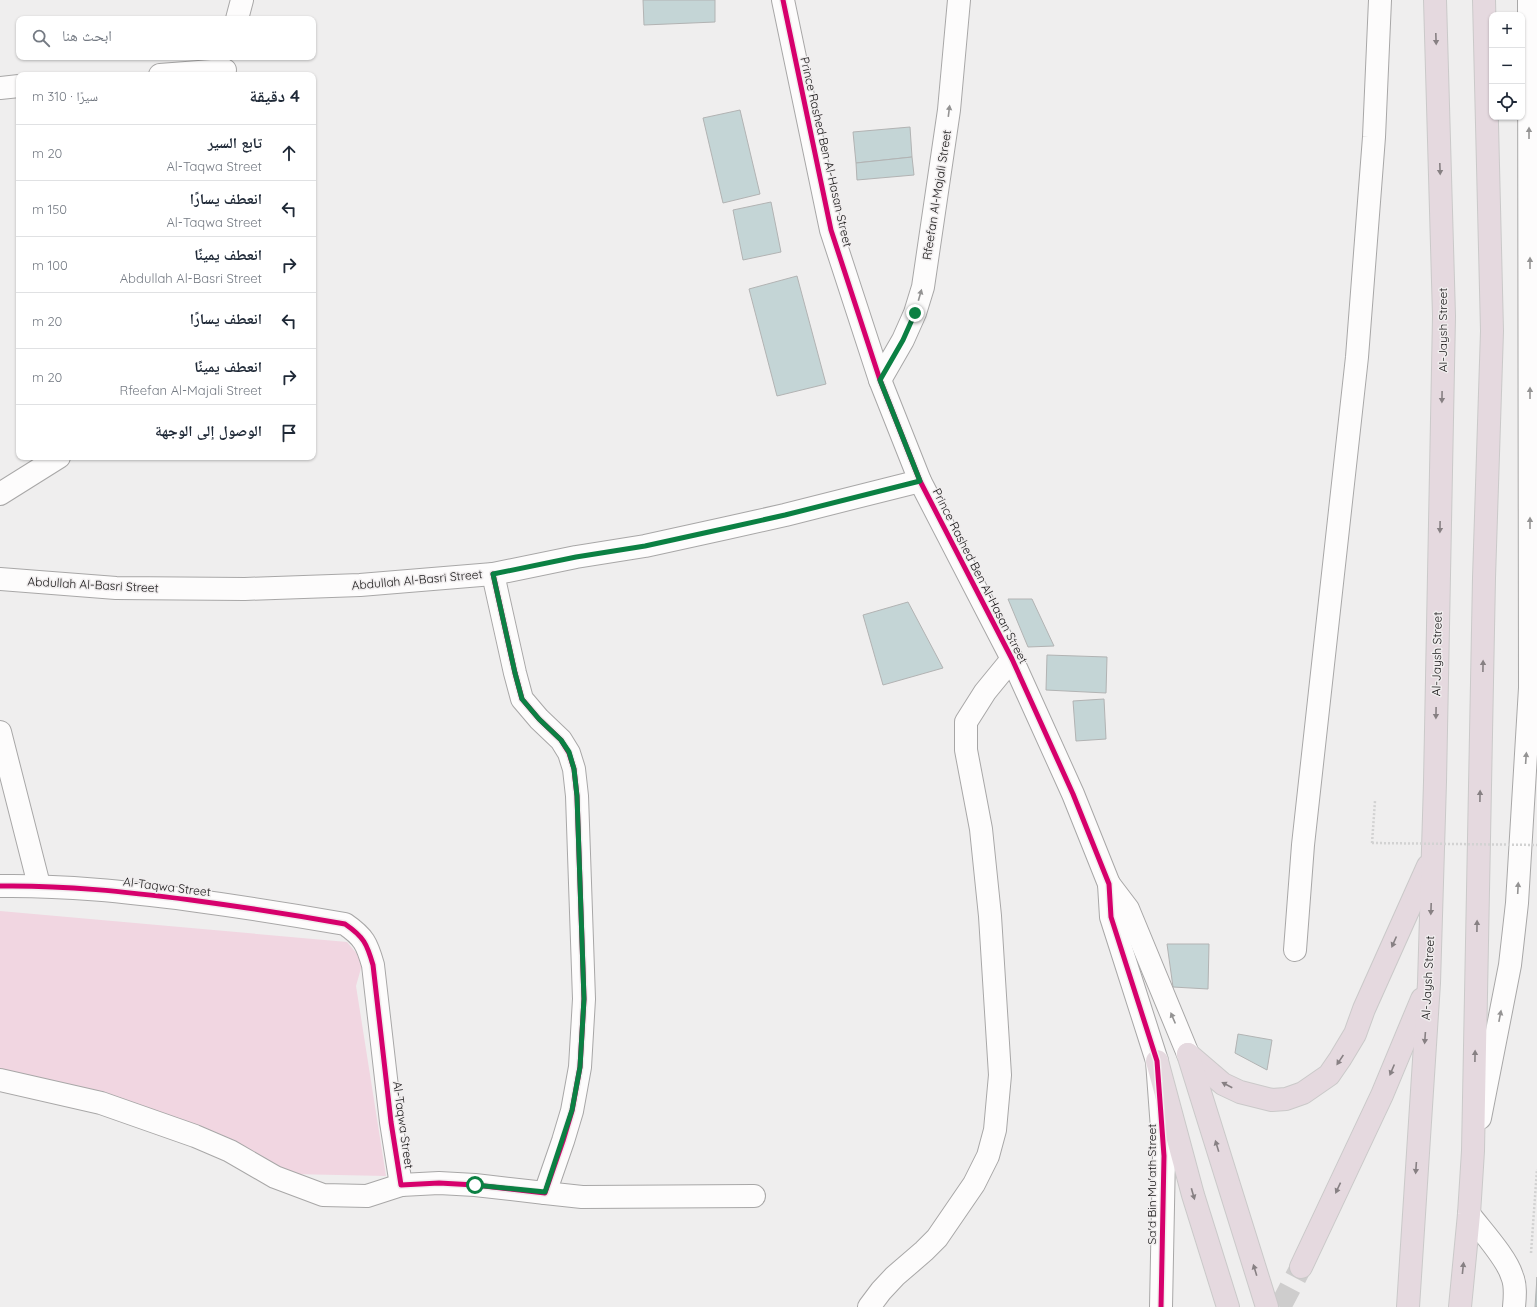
<!DOCTYPE html>
<html lang="ar">
<head>
<meta charset="utf-8">
<style>
	body { margin:0; font-family:Quicksand,"Noto Naskh Arabic",sans-serif; background:#f6f6f7; color:#1f2937; direction:rtl }
	.controls { position:absolute; right:12px; top:12px; display:grid; overflow:hidden; border-radius:8px; box-shadow:0 1px 3px #0004 }
	.controls button { width:36px; height:36px; display:grid; place-items:center; padding:0; border:0; border-bottom:1px solid #e0e1e3; background:#fff; color:#1f2937; font:20px sans-serif }
	.stop { position:absolute; width:12px; height:12px; margin:-9px; border:3px solid #0b8043; border-radius:50%; background:#fff }
	.stop.end { background:#0b8043; border-color:#fff; box-shadow:0 1px 4px #0008 }
	.list { margin:0; padding:0; list-style:none }
	h2 { display:flex; justify-content:space-between; align-items:center; height:52px; margin:0; padding:0 16px; font-size:17px }
	h2 small { font-size:13px; font-weight:400; color:#747a83 }
	.list li { display:grid; grid-template-columns:26px 1fr auto; gap:12px; align-items:center; box-sizing:border-box; height:56px; padding:0 16px; border-top:1px solid #e0e1e3 }
	.list b { display:block; font-size:15px; white-space:nowrap }
	.list p { margin:0; font-size:13px; white-space:nowrap; color:#747a83 }
	.list em { font-size:13px; font-style:normal; color:#747a83 }
	.icon { flex:none; width:22px; height:22px; fill:none; stroke:currentColor; stroke-width:2; stroke-linecap:round; stroke-linejoin:round }
	.map { position:relative; flex:none; width:1537px; height:1307px; overflow:hidden; direction:ltr }
	.search { position:absolute; background:#fff; box-shadow:0 1px 3px #0004; left:16px; top:16px; width:300px; height:44px; display:flex; align-items:center; gap:10px; box-sizing:border-box; padding:0 14px; border-radius:8px; color:#747a83; font-size:15px }
	.panel { position:absolute; background:#fff; box-shadow:0 1px 3px #0004; left:16px; top:72px; width:300px; height:388px; border-radius:8px; direction:rtl }
	.map>svg:first-child { display:block }
</style>
</head>
<body>
<div class="map">
<svg width="1537" height="1307" viewBox="0 0 1537 1307">
	<rect width="100%" height="100%" fill="#efeeee"/>
	<!-- green -->
	<path fill="#f1d6e1" d="M 0,911 L 347,942 L 363,961 L 356,986 L 386,1176 L 291,1174 L 83,1104 L 0,1088 Z"/>
	<!-- building -->
	<g fill="#c4d5d6" stroke="#b2b3b3">
		<path d="M 643,0 L 715,0 L 715,22 L 644,25 Z"/>
		<path d="M 740,110 L 760,194 L 723,203 L 703,118 Z"/>
		<path d="M 910,127 L 912,157 L 856,163 L 853,132 Z"/>
		<path d="M 912,157 L 914,175 L 857,180 L 856,163 Z"/>
		<path d="M 771,202 L 781,252 L 743,260 L 733,210 Z"/>
		<path d="M 797,276 L 826,384 L 777,396 L 749,289 Z"/>
		<path d="M 1008,599 L 1032,599 L 1054,646 L 1028,647 Z"/>
		<path d="M 908,602 L 943,668 L 883,685 L 863,615 Z"/>
		<path d="M 1047,655 L 1107,657 L 1106,693 L 1046,690 Z"/>
		<path d="M 1104,699 L 1106,739 L 1076,741 L 1073,701 Z"/>
		<path d="M 1167,944 L 1209,944 L 1208,989 L 1173,987 Z"/>
		<path d="M 1238,1034 L 1272,1040 L 1267,1070 L 1235,1053 Z"/>
		<path d="M 1537,1277 L 1537,1307 L 1535,1307 Z"/>
	</g>
	<g fill="none" stroke-linecap="round" stroke-linejoin="round">
		<!-- highway-tunnel -->
		<path stroke="#cecdcd" stroke-width="22" stroke-dasharray="22 11" stroke-linecap="butt" d="M 1280,1307 L 1301,1267"/>
		<!-- street casing -->
		<g stroke="#a8a7a7" stroke-width="24">
			<g id="street">
				<path d="M 237,19 L 242,0"/>
				<path d="M 160,75 L 225,70"/>
				<path d="M 0,88 L 19,86"/>
				<path d="M 880,380 L 903,340 L 915,313 L 923,287 L 949,110 L 959,0"/>
				<path d="M 0,494 L 59,457"/>
				<path d="M 0,579 L 116,588 L 245,589 L 360,585 L 493,574 L 576,557 L 645,546 L 727,528 L 785,515 L 920,481"/>
				<path d="M 0,732 L 39,885"/>
				<path d="M 0,886 C 64,885 128,892 191,900 C 243,907 294,915 345,924 C 364,937 367,944 373,965 L 391,1122 L 401,1185 L 439,1183 L 475,1185 L 545,1193 L 563,1141 L 572,1111 L 580,1067 L 584,999 L 577,796 L 574,769 L 569,753 L 561,740 L 539,719 L 522,699 L 515,673 L 493,574"/>
				<path d="M 1295,950 L 1303,845 L 1357,357 L 1374,137 L 1380,0"/>
				<path d="M 0,1080 L 101,1103 L 195,1136 L 230,1151 L 275,1177 L 323,1195 L 367,1196 L 401,1185"/>
				<path d="M 1480,1118 L 1510,965 L 1517,903 L 1530,688 L 1529,0"/>
				<path d="M 545,1193 L 582,1197 L 754,1196"/>
				<path d="M 1469,1214 C 1481,1230 1507,1258 1512,1276 C 1516,1285 1515,1297 1514,1307"/>
				<path d="M 869,1307 L 881,1291 L 895,1276 L 924,1251 L 937,1238 L 974,1184 L 988,1156 L 995,1130 L 1000,1075 L 990,916 L 981,829 L 966,750 L 966,722 L 985,692 L 1012,659"/>
			</g>
		</g>
		<!-- secondary casing -->
		<g stroke="#a8a7a7" stroke-width="24">
			<g id="secondary">
				<path d="M 783,0 L 831,230 L 880,380 L 920,481 L 1012,659 L 1073,794 L 1109,884 L 1111,917 L 1157,1061 L 1164,1156 L 1161,1307"/>
				<path d="M 1109,884 L 1128,909 L 1188,1054"/>
			</g>
		</g>
		<!-- highway casing -->
		<g stroke="#cac9c9" stroke-width="24">
			<g id="highway">
				<path d="M 1188,1054 L 1223,1084 L 1240,1092 L 1272,1100 L 1286,1099 L 1303,1093 L 1329,1075 L 1340,1059 L 1355,1034 L 1364,1009 L 1428,866"/>
				<path d="M 1188,1054 L 1267,1307"/>
				<path d="M 1157,1061 L 1193,1195 L 1228,1307"/>
				<path d="M 1301,1267 L 1382,1095 L 1422,999"/>
				<path d="M 1408,1307 L 1429,983 L 1435,782 L 1444,316 L 1435,0"/>
				<path d="M 1460,1307 L 1469,1214 L 1473,1151 L 1484,578 L 1492,331 L 1484,0"/>
			</g>
		</g>
		<!-- path -->
		<g stroke="#d2d2d2" stroke-width="2.5" stroke-dasharray="2 2" stroke-linecap="butt">
			<path d="M 1372,843 L 1375,801"/>
			<path d="M 1531,1253 L 1537,1169"/>
		</g>
		<!-- street -->
		<use href="#street" stroke="#fdfcfc" stroke-width="22"/>
		<!-- secondary -->
		<use href="#secondary" stroke="#fdfcfc" stroke-width="22"/>
		<!-- highway -->
		<use href="#highway" stroke="#e5d9df" stroke-width="22"/>
		<!-- path-bridge -->
		<path stroke="#d2d2d2" stroke-width="2.5" stroke-dasharray="2 2" stroke-linecap="butt" d="M 1372,843 L 1537,845"/>
		<!-- cycleway casing -->
		<g stroke="#f0edee" stroke-width="8">
			<g id="cycleway">
				<path d="M 783,0 L 831,230 L 880,380 L 920,481 L 1012,659 L 1073,794 L 1109,884 L 1111,917 L 1157,1061 L 1164,1156 L 1161,1307"/>
				<path d="M 0,886 C 64,885 128,892 191,900 C 243,907 294,915 345,924 C 364,937 367,944 373,965 L 391,1122 L 401,1185 L 439,1183 L 475,1185 L 545,1193 L 563,1141 L 572,1111 L 580,1067 L 584,999 L 577,796 L 574,769 L 569,753 L 561,740 L 539,719 L 522,699 L 515,673 L 493,574"/>
			</g>
		</g>
		<!-- cycleway -->
		<use href="#cycleway" stroke="#d6006c" stroke-width="5"/>
	</g>
	<!-- one-way arrows -->
	<defs><path id="oneway-solid" d="M-6-.8H1V-3.2L6.5 0L1 3.2V.8H-6Z"/></defs>
	<g fill="#878083">
		<use href="#oneway-solid" transform="translate(1436 39) rotate(88)"/>
		<use href="#oneway-solid" transform="translate(1440 169) rotate(88)"/>
		<use href="#oneway-solid" transform="translate(1442 397) rotate(91)"/>
		<use href="#oneway-solid" transform="translate(1440 527) rotate(91)"/>
		<use href="#oneway-solid" transform="translate(1483 666) rotate(-89)"/>
		<use href="#oneway-solid" transform="translate(1436 713) rotate(91)"/>
		<use href="#oneway-solid" transform="translate(1480 796) rotate(-89)"/>
		<use href="#oneway-solid" transform="translate(1431 909) rotate(92)"/>
		<use href="#oneway-solid" transform="translate(1477 926) rotate(-89)"/>
		<use href="#oneway-solid" transform="translate(1394 942) rotate(114)"/>
		<use href="#oneway-solid" transform="translate(1425 1038) rotate(94)"/>
		<use href="#oneway-solid" transform="translate(1475 1056) rotate(-89)"/>
		<use href="#oneway-solid" transform="translate(1340 1060) rotate(124)"/>
		<use href="#oneway-solid" transform="translate(1392 1070) rotate(113)"/>
		<use href="#oneway-solid" transform="translate(1227 1085) rotate(-152)"/>
		<use href="#oneway-solid" transform="translate(1217 1146) rotate(-107)"/>
		<use href="#oneway-solid" transform="translate(1416 1168) rotate(94)"/>
		<use href="#oneway-solid" transform="translate(1338 1188) rotate(115)"/>
		<use href="#oneway-solid" transform="translate(1193 1194) rotate(74)"/>
		<use href="#oneway-solid" transform="translate(1463 1268) rotate(-84)"/>
		<use href="#oneway-solid" transform="translate(1255 1270) rotate(-107)"/>
	</g>
	<g fill="#949393">
		<use href="#oneway-solid" transform="translate(949 111) rotate(-83)"/>
		<use href="#oneway-solid" transform="translate(1529 133) rotate(-90)"/>
		<use href="#oneway-solid" transform="translate(1530 263) rotate(-90)"/>
		<use href="#oneway-solid" transform="translate(920 295) rotate(-74)"/>
		<use href="#oneway-solid" transform="translate(1530 393) rotate(-90)"/>
		<use href="#oneway-solid" transform="translate(1530 523) rotate(-90)"/>
		<use href="#oneway-solid" transform="translate(1526 758) rotate(-86)"/>
		<use href="#oneway-solid" transform="translate(1518 888) rotate(-87)"/>
		<use href="#oneway-solid" transform="translate(1500 1016) rotate(-79)"/>
		<use href="#oneway-solid" transform="translate(1173 1018) rotate(-113)"/>
	</g>
	<g fill="none" stroke-linecap="round" stroke-linejoin="round">
		<!-- route -->
		<path stroke="#0b8043" stroke-width="5" d="M 475,1185 L 545,1192 L 572,1110 L 580,1067 L 584,999 L 577,796 L 574,769 L 569,752 L 561,740 L 539,719 L 522,699 L 515,673 L 493,574 L 576,557 L 645,546 L 727,528 L 785,515 L 920,481 L 880,380 L 903,340 L 915,313"/>
	</g>
	<g text-anchor="middle" stroke-width="3" stroke-linejoin="round" paint-order="stroke">
		<!-- street labels -->
		<g font-size="12" fill="#141313" stroke="#f0edee">
			<text transform="translate(826 152) rotate(77)" y="4">Prince Rashed Ben Al-Hasan Street</text>
			<text transform="translate(937 195) rotate(-81)" y="4">Rfeefan Al-Majali Street</text>
			<text transform="translate(1443 330) rotate(-90)" y="4">Al-Jaysh Street</text>
			<text transform="translate(980 576) rotate(63)" y="4">Prince Rashed Ben Al-Hasan Street</text>
			<text transform="translate(417 580) rotate(-5)" y="4">Abdullah Al-Basri Street</text>
			<text transform="translate(93 585) rotate(3)" y="4">Abdullah Al-Basri Street</text>
			<text transform="translate(1437 654) rotate(-89)" y="4">Al-Jaysh Street</text>
			<text transform="translate(167 887) rotate(7)" y="4">Al-Taqwa Street</text>
			<text transform="translate(1428 978) rotate(-87)" y="4">Al-Jaysh Street</text>
			<text transform="translate(403 1125) rotate(82)" y="4">Al-Taqwa Street</text>
			<text transform="translate(1152 1184) rotate(-90)" y="4">Sa'd Bin Mu'ath Street</text>
		</g>
	</g>
</svg>
<div class="controls">
<button>+</button>
<button>−</button>
<button><svg class="icon" aria-label="locate" viewBox="0 0 24 24"><circle cx="12" cy="12" r="6"/><path d="M12 2v4M12 18v4M2 12h4M18 12h4"/></svg></button>
</div>
<div class="stop" style="left:475px;top:1185px"></div>
<div class="stop end" style="left:915px;top:313px"></div>
<div class="search"><svg class="icon" aria-label="search" viewBox="0 0 24 24"><circle cx="10" cy="10" r="6"/><path d="M15 15l6 6"/></svg>ابحث هنا</div>
<section class="panel">
<h2>4 دقيقة<small>سيرًا · 310 m</small></h2>
<ul class="list">
<li><svg class="icon" aria-label="ahead" viewBox="0 0 24 24"><path d="M12 20V5M6 11l6-6 6 6"/></svg><div><b>تابع السير</b><p>Al-Taqwa Street</p></div><em>20 m</em></li>
<li><svg class="icon" aria-label="left" viewBox="0 0 24 24"><path d="M17 20v-9H6M10 6l-5 5 5 5"/></svg><div><b>انعطف يسارًا</b><p>Al-Taqwa Street</p></div><em>150 m</em></li>
<li><svg class="icon" aria-label="right" viewBox="0 0 24 24"><path d="M7 20v-9h11M14 6l5 5-5 5"/></svg><div><b>انعطف يمينًا</b><p>Abdullah Al-Basri Street</p></div><em>100 m</em></li>
<li><svg class="icon" aria-label="left" viewBox="0 0 24 24"><path d="M17 20v-9H6M10 6l-5 5 5 5"/></svg><div><b>انعطف يسارًا</b></div><em>20 m</em></li>
<li><svg class="icon" aria-label="right" viewBox="0 0 24 24"><path d="M7 20v-9h11M14 6l5 5-5 5"/></svg><div><b>انعطف يمينًا</b><p>Rfeefan Al-Majali Street</p></div><em>20 m</em></li>
<li><svg class="icon" aria-label="arrive" viewBox="0 0 24 24"><path d="M6 21V4h12l-3 4 3 4H6"/></svg><div><b>الوصول إلى الوجهة</b></div></li>
</ul>
</section>
</div>
</body>
</html>
